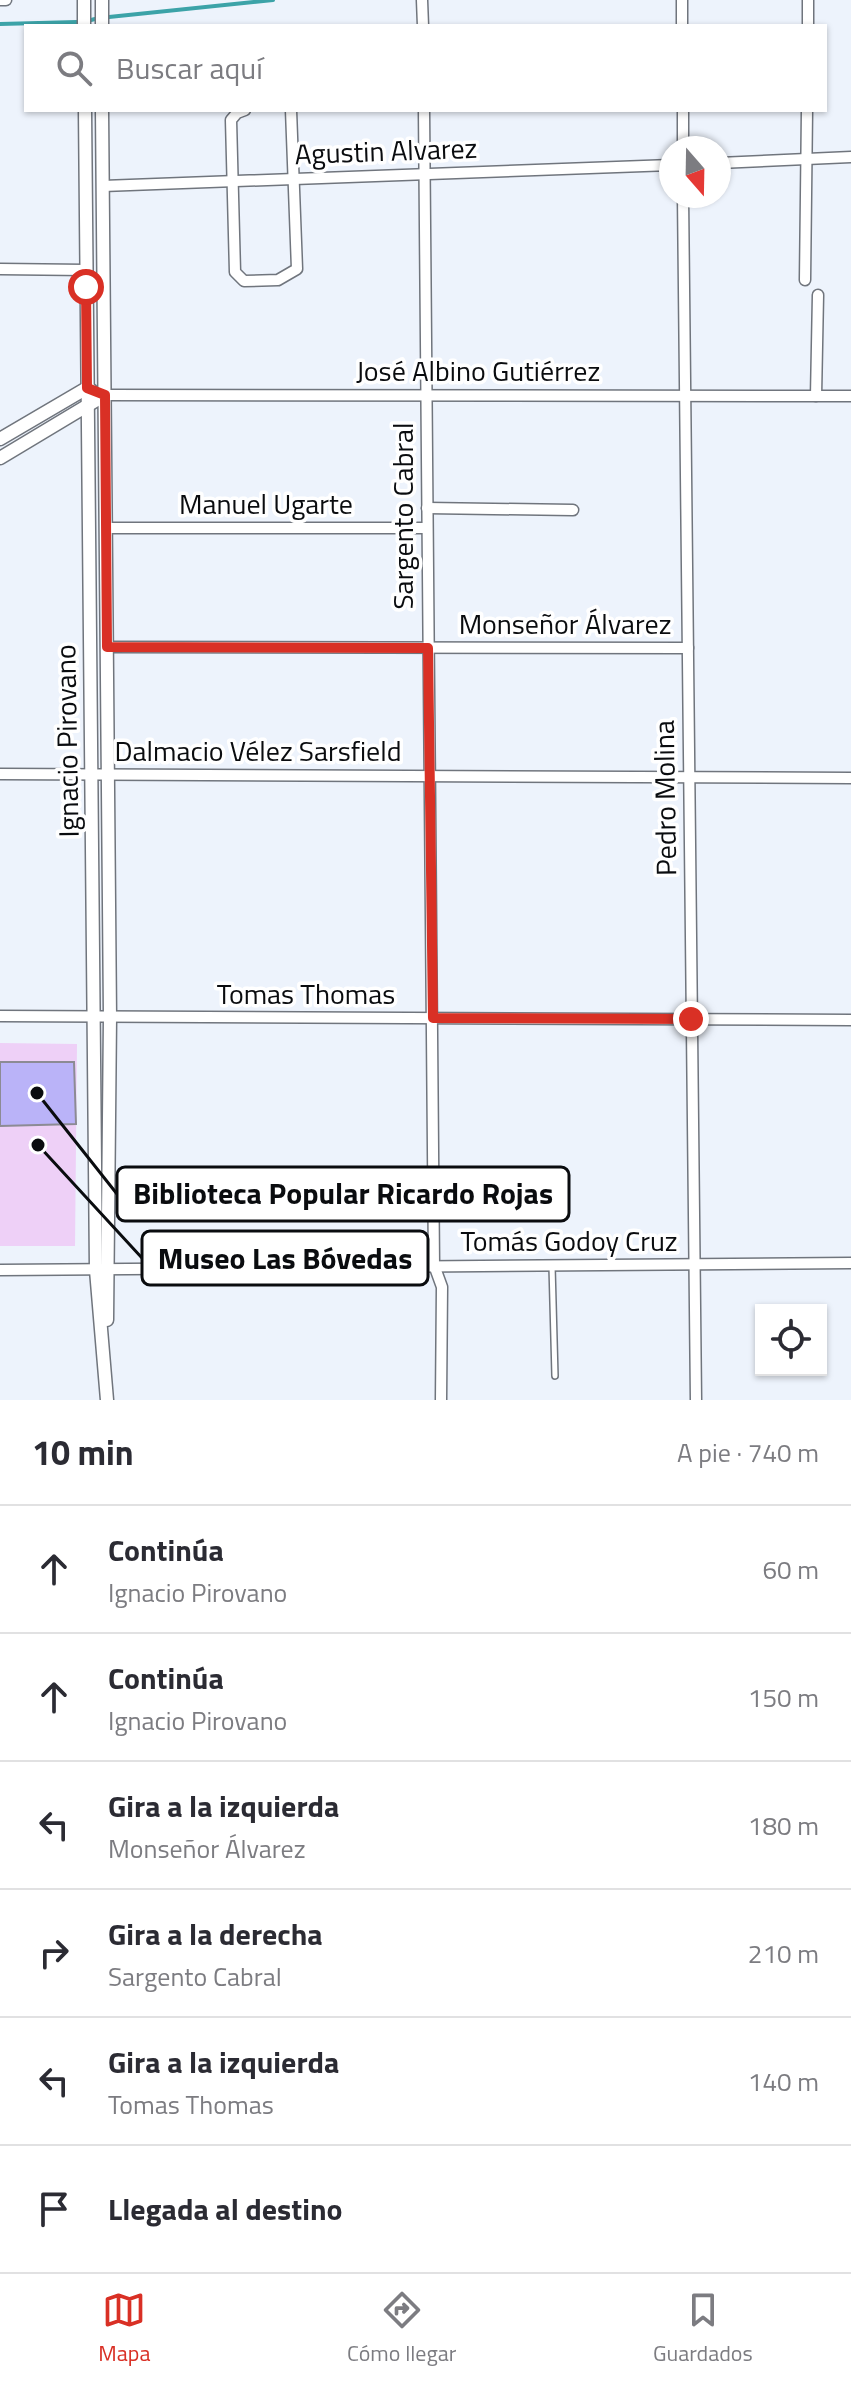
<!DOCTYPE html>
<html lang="es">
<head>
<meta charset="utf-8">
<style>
	body { margin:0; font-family:"Titillium Web",sans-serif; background:#f2f2f3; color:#2b2b33 }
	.controls { position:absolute; right:24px; bottom:24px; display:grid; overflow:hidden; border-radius:0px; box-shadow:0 2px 6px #0004 }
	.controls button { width:72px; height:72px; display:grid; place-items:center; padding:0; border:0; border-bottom:2px solid #e1e1e2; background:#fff; color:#2b2b33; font:40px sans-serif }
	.compass { position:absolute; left:659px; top:136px; width:72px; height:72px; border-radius:50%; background:#fff; box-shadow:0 2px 6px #0004; rotate:160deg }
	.stop { position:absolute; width:24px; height:24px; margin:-18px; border:6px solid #d93025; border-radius:50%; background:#fff }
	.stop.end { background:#d93025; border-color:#fff; box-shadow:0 2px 8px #0008 }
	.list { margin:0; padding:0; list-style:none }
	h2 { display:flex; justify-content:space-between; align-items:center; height:104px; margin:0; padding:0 32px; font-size:34px }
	h2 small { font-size:26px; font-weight:400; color:#7c7c81 }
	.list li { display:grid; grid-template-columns:52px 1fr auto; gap:24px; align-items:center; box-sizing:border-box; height:128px; padding:0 32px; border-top:2px solid #e1e1e2 }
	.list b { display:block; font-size:30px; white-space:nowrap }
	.list p { margin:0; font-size:26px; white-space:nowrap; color:#7c7c81 }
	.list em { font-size:26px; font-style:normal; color:#7c7c81 }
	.icon { flex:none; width:44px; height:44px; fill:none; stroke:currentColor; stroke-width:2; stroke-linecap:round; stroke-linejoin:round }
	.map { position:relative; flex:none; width:851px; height:1400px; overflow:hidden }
	.search { position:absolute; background:#fff; box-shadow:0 2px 6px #0004; left:24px; right:24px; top:24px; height:88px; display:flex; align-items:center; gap:20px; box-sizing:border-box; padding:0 28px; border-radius:0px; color:#7c7c81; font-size:30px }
	.sheet { height:872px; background:#fff }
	nav { display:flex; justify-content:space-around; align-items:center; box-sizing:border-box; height:112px; border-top:2px solid #e1e1e2; background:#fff; font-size:22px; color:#7c7c81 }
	nav a { display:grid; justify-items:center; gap:4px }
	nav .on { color:#d93025 }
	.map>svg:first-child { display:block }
</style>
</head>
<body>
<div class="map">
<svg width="851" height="1400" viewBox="0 0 851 1400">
	<rect width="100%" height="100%" fill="#edf3fc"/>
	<!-- green -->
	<path fill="#eed0f7" d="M 0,1043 L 77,1044 L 75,1246 L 0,1246 Z"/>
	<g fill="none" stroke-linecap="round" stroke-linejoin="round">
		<!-- stream -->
		<g stroke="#3ca3a8" stroke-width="4">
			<path d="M 109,17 L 273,0"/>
			<path d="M 91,20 L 95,19"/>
			<path d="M 0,24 L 77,22"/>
		</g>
	</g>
	<!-- building -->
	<path fill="#bab3f8" stroke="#8c8b94" stroke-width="2" d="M 0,1062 L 74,1062 L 76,1124 L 0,1126 Z"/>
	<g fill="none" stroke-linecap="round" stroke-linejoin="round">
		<!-- service casing -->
		<g stroke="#70757d" stroke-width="8">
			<path id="service" d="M 552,1266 L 555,1376"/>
		</g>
		<!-- minor casing -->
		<g stroke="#70757d" stroke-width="13">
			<g id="minor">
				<path d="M 0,0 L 6,0"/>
				<path d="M 422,0 L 423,26"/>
				<path d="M 682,0 L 682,26"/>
				<path d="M 808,26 L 808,0"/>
				<path d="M 245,110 L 237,113 L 231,120 L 235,272 L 244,281 L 278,280 L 297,269 L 291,110"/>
				<path d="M 424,110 L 434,1265 L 442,1287 L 441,1400"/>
				<path d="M 683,110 L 683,148"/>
				<path d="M 719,163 L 851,157"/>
				<path d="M 103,186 L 671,165"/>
				<path d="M 683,196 L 696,1400"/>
				<path d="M 0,269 L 86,270"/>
				<path d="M 805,280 L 807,110"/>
				<path d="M 105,395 L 851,396"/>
				<path d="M 816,396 L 818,295"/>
				<path d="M 427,508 L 573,510"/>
				<path d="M 106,528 L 427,528"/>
				<path d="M 107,647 L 688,648"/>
				<path d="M 0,774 L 851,778"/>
				<path d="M 0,1016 L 851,1020"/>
				<path d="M 0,1270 L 851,1263"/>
			</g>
		</g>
		<!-- tertiary casing -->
		<g stroke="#70757d" stroke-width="15">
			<g id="tertiary">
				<path d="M 84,0 L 84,26"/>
				<path d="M 102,0 L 102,26"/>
				<path d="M 85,110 L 96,1270 L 107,1400"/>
				<path d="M 102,110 L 110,1017 L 107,1320"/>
				<path d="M 0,439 L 87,388 L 91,390"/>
				<path d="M 0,458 L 105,395"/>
			</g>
		</g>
		<!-- service -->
		<use href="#service" stroke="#fff" stroke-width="5"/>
		<!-- minor -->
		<use href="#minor" stroke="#fff" stroke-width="10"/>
		<!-- tertiary -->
		<use href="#tertiary" stroke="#fff" stroke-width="12"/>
	</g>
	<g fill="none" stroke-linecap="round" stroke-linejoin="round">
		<!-- route -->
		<path stroke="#d93025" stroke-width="10" d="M 86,287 L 87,388 L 105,395 L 107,647 L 428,648 L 433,1018 L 691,1019"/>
	</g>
	<g text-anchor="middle" stroke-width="7" stroke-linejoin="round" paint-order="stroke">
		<!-- street labels -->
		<g font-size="28" fill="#0a0c0f" stroke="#fff">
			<text transform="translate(386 151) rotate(-2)" y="10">Agustin Alvarez</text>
			<text x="478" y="381">José Albino Gutiérrez</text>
			<text x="266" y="514">Manuel Ugarte</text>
			<text transform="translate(403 516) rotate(-90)" y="10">Sargento Cabral</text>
			<text x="565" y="634">Monseñor Álvarez</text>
			<text transform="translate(67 741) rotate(-91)" y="10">Ignacio Pirovano</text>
			<text x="258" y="761">Dalmacio Vélez Sarsfield</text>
			<text transform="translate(665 798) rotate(-91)" y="10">Pedro Molina</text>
			<text x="306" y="1004">Tomas Thomas</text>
			<text x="569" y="1251">Tomás Godoy Cruz</text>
		</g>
	</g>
	<!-- callouts -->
	<path fill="none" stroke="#0a0c0f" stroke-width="3" d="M37 1093L117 1194M38 1145L142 1258"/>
	<g fill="#0a0c0f" stroke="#fff" stroke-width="3">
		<circle cx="37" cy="1093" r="8"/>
		<circle cx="38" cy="1145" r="8"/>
	</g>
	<g fill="#fff" stroke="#0a0c0f" stroke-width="3">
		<rect x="117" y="1167" width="452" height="54" rx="8"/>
		<rect x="142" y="1231" width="286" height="54" rx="8"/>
	</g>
	<g font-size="30" text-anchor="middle" font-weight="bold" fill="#0a0c0f">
		<text x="343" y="1204">Biblioteca Popular Ricardo Rojas</text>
		<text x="285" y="1269">Museo Las Bóvedas</text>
	</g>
</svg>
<div class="controls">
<button><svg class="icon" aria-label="locate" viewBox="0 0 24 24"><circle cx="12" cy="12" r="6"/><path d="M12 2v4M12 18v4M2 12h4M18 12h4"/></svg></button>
</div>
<svg class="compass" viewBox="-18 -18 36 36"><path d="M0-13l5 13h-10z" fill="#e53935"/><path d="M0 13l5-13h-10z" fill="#7c7c81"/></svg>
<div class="stop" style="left:86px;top:287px"></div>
<div class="stop end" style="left:691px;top:1019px"></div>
<div class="search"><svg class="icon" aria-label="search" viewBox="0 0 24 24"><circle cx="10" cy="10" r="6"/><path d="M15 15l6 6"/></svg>Buscar aquí</div>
</div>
<section class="sheet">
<h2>10 min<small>A pie · 740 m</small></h2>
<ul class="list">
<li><svg class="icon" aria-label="ahead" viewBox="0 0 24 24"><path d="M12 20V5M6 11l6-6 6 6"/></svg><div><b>Continúa</b><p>Ignacio Pirovano</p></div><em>60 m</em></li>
<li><svg class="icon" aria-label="ahead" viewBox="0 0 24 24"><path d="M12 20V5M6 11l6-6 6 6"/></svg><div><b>Continúa</b><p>Ignacio Pirovano</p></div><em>150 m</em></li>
<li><svg class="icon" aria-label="left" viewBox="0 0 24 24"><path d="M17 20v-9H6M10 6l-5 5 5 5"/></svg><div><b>Gira a la izquierda</b><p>Monseñor Álvarez</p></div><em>180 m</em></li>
<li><svg class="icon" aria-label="right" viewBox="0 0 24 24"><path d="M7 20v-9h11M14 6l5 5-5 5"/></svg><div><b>Gira a la derecha</b><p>Sargento Cabral</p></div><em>210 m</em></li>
<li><svg class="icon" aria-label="left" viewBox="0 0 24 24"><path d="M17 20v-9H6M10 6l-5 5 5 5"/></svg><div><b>Gira a la izquierda</b><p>Tomas Thomas</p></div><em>140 m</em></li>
<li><svg class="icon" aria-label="arrive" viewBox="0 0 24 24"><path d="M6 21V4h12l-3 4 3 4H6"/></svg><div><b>Llegada al destino</b></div></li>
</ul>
</section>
<nav>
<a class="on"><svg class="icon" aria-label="map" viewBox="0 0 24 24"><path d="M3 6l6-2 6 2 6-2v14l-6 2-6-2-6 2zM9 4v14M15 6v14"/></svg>Mapa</a>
<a><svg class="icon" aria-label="directions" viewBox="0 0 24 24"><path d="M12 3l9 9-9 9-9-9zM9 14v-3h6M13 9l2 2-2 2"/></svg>Cómo llegar</a>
<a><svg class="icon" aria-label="saved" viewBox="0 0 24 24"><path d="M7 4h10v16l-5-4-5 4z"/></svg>Guardados</a>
</nav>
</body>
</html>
